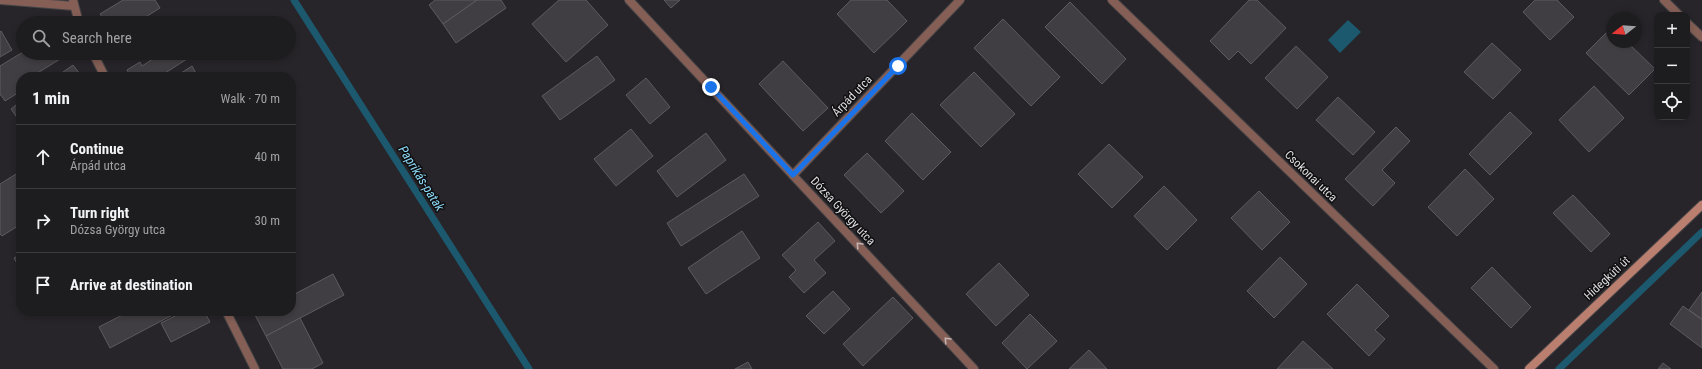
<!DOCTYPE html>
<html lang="en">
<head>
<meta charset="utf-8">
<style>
	body { margin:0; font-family:"Roboto Condensed",sans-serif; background:#2a292c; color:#f1f3f6 }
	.controls { position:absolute; right:12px; top:12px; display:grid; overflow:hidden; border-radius:8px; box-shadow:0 2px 6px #0003 }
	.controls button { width:36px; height:36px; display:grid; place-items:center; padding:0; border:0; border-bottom:1px solid #3b3a3d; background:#1d1c1f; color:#f1f3f6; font:20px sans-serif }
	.compass { position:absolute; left:1606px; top:12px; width:36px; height:36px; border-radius:50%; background:#1d1c1f; box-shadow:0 2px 6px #0003; rotate:253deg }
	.stop { position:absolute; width:12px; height:12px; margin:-9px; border:3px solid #1a73e8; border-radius:50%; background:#fff }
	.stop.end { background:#1a73e8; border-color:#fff; box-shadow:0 1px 4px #0008 }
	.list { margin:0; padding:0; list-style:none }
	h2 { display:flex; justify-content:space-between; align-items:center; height:52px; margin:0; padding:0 16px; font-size:17px }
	h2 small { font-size:13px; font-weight:400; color:#a0a1a4 }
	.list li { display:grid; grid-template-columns:26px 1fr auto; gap:12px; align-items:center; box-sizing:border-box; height:64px; padding:0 16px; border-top:1px solid #3b3a3d }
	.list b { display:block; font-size:15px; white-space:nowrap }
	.list p { margin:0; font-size:13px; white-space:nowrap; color:#a0a1a4 }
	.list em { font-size:13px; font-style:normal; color:#a0a1a4 }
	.icon { flex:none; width:22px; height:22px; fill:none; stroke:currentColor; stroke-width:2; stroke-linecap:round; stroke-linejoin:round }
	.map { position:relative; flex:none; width:1702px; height:369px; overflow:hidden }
	.search { position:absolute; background:#1d1c1f; box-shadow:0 2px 6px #0003; left:16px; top:16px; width:280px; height:44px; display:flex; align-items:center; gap:10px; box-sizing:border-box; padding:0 14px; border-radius:22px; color:#a0a1a4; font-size:15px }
	.panel { position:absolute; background:#1d1c1f; box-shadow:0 2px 6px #0003; left:16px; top:72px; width:280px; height:244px; border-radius:16px }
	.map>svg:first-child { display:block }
</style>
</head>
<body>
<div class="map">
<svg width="1702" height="369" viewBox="0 0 1702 369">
	<rect width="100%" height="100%" fill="#272529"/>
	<!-- water -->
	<path fill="#1c596e" d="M 1348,20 L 1361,32 L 1340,53 L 1328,40 Z"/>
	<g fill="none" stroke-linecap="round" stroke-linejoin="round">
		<!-- stream -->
		<g stroke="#1c596e" stroke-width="7">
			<path d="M 294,0 L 529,369"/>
			<path d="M 1559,369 L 1702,232"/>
		</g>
	</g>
	<!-- building -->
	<g fill="#403e42" stroke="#5d5b5f">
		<path d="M 123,0 L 155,0 L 160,8 L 136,23 L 106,23 L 100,14 Z"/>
		<path d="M 435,0 L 477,0 L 443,24 L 429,5 Z"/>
		<path d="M 477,0 L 501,0 L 506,8 L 456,43 L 443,24 Z"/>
		<path d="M 559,0 L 586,0 L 608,25 L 566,62 L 532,24 Z"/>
		<path d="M 664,0 L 680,0 L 671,8 Z"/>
		<path d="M 851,0 L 887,0 L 907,21 L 874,53 L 837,14 Z"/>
		<path d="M 1249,0 L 1257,0 L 1286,28 L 1251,64 L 1238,51 L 1229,60 L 1210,41 Z"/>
		<path d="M 1535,0 L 1557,0 L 1574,17 L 1550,40 L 1523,12 Z"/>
		<path d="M 1070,2 L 1126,59 L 1102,84 L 1045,27 Z"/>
		<path d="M 1003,19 L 1060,77 L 1031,106 L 974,48 Z"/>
		<path d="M 1612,27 L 1612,42 L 1627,42 L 1655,69 L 1629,95 L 1586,53 Z"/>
		<path d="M 1,31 L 12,50 L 0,57 L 0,32 Z"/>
		<path d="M 1492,43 L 1521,70 L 1493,99 L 1464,72 Z"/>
		<path d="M 1296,46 L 1328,77 L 1297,109 L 1265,78 Z"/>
		<path d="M 23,52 L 70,53 L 31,77 L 21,77 L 19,84 L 21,91 L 5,101 L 1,95 L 0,95 L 0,66 Z"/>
		<path d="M 162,53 L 188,53 L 190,57 L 159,77 L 131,77 L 127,70 L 140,62 L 142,66 Z"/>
		<path d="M 597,56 L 615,80 L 560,120 L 542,96 Z"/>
		<path d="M 783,61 L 828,108 L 803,131 L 759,84 Z"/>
		<path d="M 73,65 L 82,77 L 56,77 Z"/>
		<path d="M 192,66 L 198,77 L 175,77 Z"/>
		<path d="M 974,72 L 1015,114 L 981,147 L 940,105 Z"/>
		<path d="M 646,78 L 670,107 L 650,124 L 626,95 Z"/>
		<path d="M 1594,86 L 1624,118 L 1589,152 L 1559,120 Z"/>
		<path d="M 1338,97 L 1375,132 L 1353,155 L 1316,120 Z"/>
		<path d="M 21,101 L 21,123 L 11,109 Z"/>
		<path d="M 1510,112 L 1532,133 L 1490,175 L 1469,154 Z"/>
		<path d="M 912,113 L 951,152 L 923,180 L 885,141 Z"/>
		<path d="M 1396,127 L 1410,141 L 1382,170 L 1395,183 L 1373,206 L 1345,179 Z"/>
		<path d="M 631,129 L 653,156 L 616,186 L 594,159 Z"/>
		<path d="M 706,133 L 726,160 L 677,197 L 657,171 Z"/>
		<path d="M 1109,144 L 1143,177 L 1112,208 L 1078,174 Z"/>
		<path d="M 867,153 L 904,191 L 881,213 L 844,175 Z"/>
		<path d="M 1465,169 L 1494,199 L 1457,236 L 1428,207 Z"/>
		<path d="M 21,171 L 21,224 L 2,236 L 0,234 L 0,184 Z"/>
		<path d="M 744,174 L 759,196 L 681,246 L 667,223 Z"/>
		<path d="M 1164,186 L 1197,220 L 1167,250 L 1134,216 Z"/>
		<path d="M 1259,191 L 1290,222 L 1262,250 L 1231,218 Z"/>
		<path d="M 1573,195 L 1610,234 L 1591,252 L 1553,213 Z"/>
		<path d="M 818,222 L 835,241 L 814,260 L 826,273 L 804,293 L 789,277 L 796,270 L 782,255 Z"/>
		<path d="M 742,231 L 760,258 L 706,294 L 688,268 Z"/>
		<path d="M 21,254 L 21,270 L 14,258 Z"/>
		<path d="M 1280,257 L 1307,284 L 1274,318 L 1247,291 Z"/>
		<path d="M 999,263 L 1029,295 L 996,326 L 966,294 Z"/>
		<path d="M 1492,267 L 1531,307 L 1511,328 L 1471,288 Z"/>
		<path d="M 333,274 L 344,295 L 266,336 L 255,315 L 262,311 L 291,311 L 291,296 Z"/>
		<path d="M 1357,284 L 1389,316 L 1375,330 L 1385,339 L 1369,356 L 1327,314 Z"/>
		<path d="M 833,291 L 850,309 L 824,334 L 806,316 Z"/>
		<path d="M 1702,292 L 1702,319 L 1689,310 Z"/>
		<path d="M 893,297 L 913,318 L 863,366 L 843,344 Z"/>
		<path d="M 1683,306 L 1702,320 L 1702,348 L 1670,324 Z"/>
		<path d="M 130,311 L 180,311 L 110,348 L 99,327 Z"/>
		<path d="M 185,311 L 204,311 L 210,322 L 171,342 L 161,323 Z"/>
		<path d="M 1030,314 L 1057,341 L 1027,369 L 1002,343 Z"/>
		<path d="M 300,318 L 323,363 L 312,369 L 283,369 L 266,336 Z"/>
		<path d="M 1303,341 L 1333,369 L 1277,369 Z"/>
		<path d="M 1089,350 L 1107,369 L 1069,369 Z"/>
		<path d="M 748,362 L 752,369 L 735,369 Z"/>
		<path d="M 1663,363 L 1671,369 L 1658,369 Z"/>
	</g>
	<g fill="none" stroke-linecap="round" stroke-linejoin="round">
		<!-- minor casing -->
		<g stroke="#444346" stroke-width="10">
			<g id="minor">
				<path d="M 0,0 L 74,6"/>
				<path d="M 73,0 L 79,23"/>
				<path d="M 629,0 L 974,369"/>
				<path d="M 1112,0 L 1494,369"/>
				<path d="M 1664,0 L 1679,15"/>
				<path d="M 1687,23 L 1702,37"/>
				<path d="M 93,53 L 105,77"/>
				<path d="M 793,175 L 960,0"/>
				<path d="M 226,311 L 255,369"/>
			</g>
		</g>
		<!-- secondary casing -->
		<g stroke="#444346" stroke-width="10">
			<path id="secondary" d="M 1529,369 L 1702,205"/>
		</g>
		<!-- minor -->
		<use href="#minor" stroke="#855f56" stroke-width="8"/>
		<!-- secondary -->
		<use href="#secondary" stroke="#bb7f70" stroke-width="8"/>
	</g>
	<!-- one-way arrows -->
	<defs><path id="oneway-chevron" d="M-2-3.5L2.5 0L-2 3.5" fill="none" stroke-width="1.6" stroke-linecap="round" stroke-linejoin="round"/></defs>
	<g stroke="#c0b2b0">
		<use href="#oneway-chevron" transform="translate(859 245) rotate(-133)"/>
		<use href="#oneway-chevron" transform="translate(947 340) rotate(-133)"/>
	</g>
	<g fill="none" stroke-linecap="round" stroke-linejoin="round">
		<!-- route -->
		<path stroke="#1a73e8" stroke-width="5" d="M 711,87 L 793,175 L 898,66"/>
	</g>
	<g text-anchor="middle" stroke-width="3" stroke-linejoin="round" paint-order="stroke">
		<!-- street labels -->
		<g font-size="12" fill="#dfdee0" stroke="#0f0e10">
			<text transform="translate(852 96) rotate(-46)" y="4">Árpád utca</text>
			<text transform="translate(1311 176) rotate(44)" y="4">Csokonai utca</text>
			<text transform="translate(843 211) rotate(47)" y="4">Dózsa György utca</text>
			<text transform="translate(1607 278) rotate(-43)" y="4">Hidegkúti út</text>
		</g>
		<!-- water labels -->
		<g font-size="13" font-style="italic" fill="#8ddbf9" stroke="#0f0e10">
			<text transform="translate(422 178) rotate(58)" y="5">Paprikás-patak</text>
		</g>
	</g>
</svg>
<div class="controls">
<button>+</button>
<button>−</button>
<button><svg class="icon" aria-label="locate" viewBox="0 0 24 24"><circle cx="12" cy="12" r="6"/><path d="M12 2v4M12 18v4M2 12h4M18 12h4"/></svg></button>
</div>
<svg class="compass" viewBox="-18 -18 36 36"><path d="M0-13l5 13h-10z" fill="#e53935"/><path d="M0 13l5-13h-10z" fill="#a0a1a4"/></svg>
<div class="stop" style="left:898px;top:66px"></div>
<div class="stop end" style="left:711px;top:87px"></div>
<div class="search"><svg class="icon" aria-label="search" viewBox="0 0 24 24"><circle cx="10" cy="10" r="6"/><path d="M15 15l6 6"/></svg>Search here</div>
<section class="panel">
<h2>1 min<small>Walk · 70 m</small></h2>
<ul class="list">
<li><svg class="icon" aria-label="ahead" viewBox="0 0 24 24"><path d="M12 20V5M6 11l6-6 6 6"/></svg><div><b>Continue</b><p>Árpád utca</p></div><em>40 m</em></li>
<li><svg class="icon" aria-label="right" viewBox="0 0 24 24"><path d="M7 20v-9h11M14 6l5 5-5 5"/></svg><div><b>Turn right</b><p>Dózsa György utca</p></div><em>30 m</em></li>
<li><svg class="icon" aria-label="arrive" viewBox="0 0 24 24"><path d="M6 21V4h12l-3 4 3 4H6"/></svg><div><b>Arrive at destination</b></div></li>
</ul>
</section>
</div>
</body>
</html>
